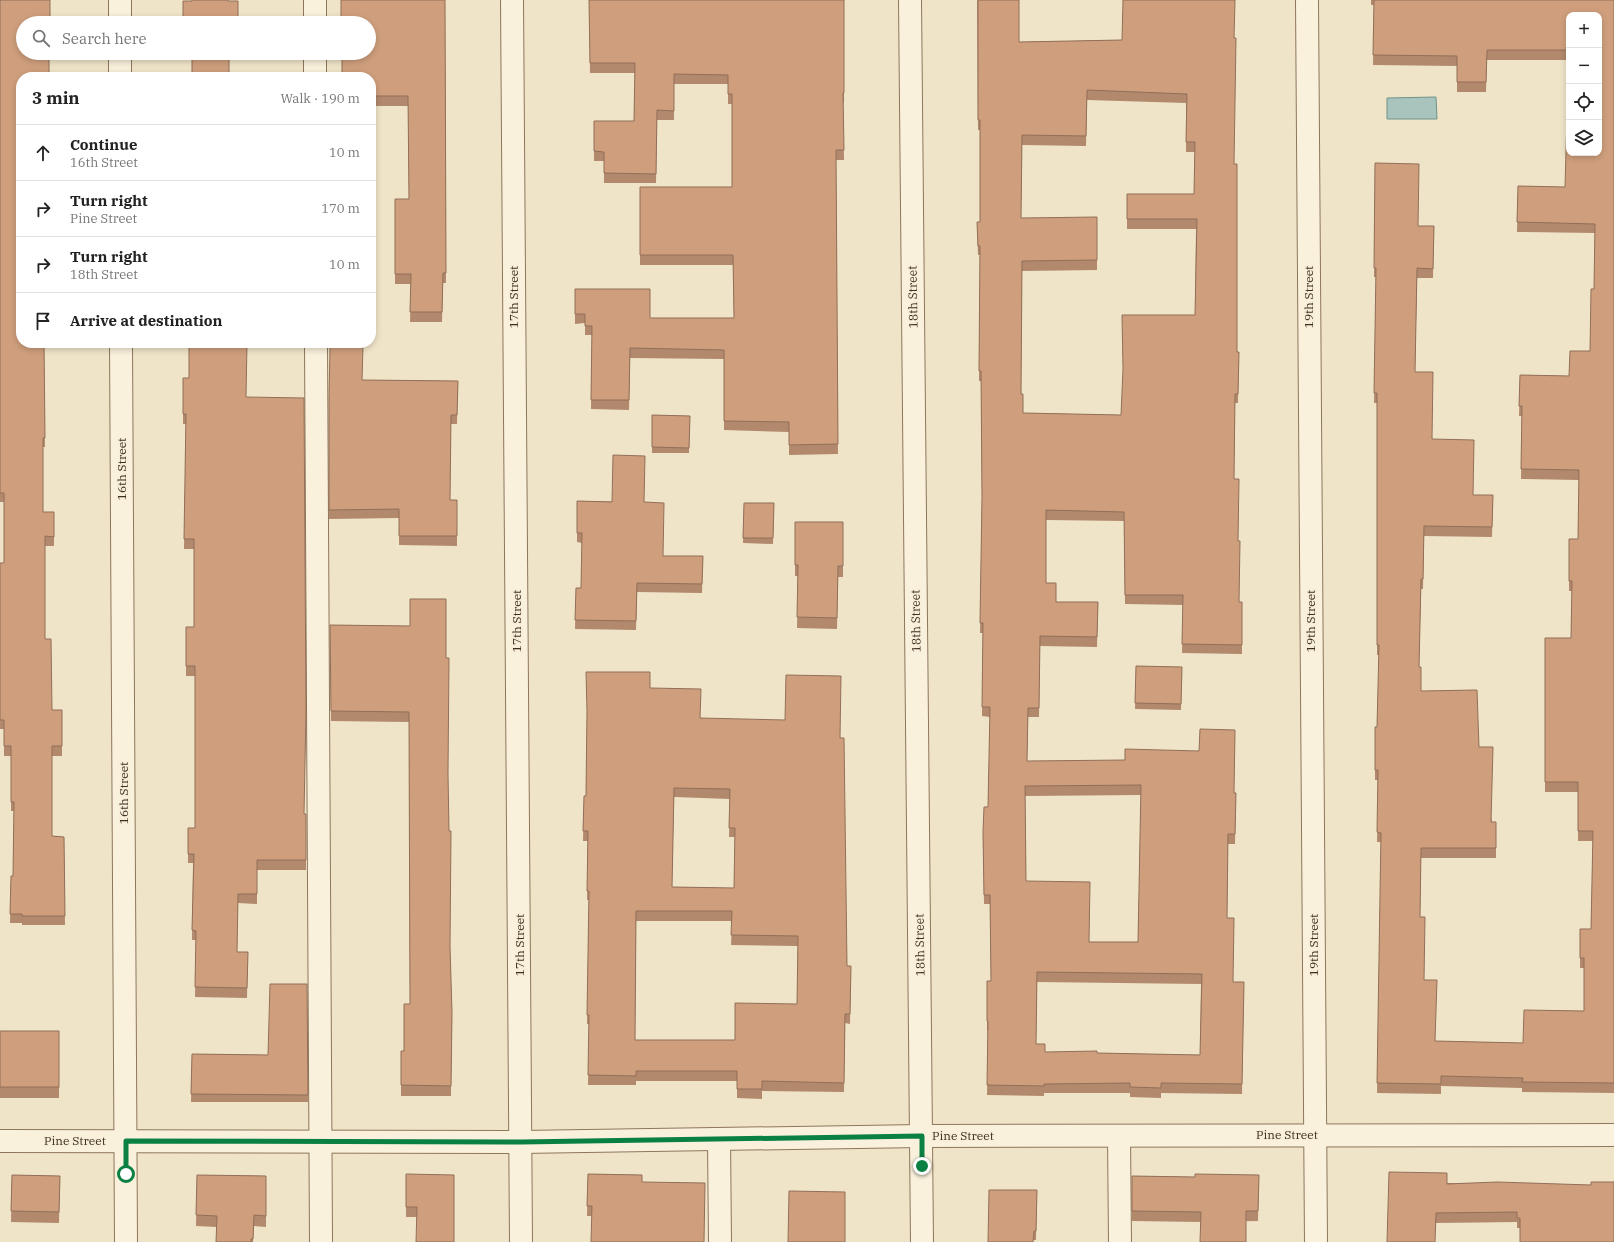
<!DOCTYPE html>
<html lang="en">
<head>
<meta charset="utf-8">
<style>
	body { margin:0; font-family:"IBM Plex Serif",serif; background:#f2f2f2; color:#222 }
	.controls { position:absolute; right:12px; top:12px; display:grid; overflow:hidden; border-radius:8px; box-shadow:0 2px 6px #0003 }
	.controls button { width:36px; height:36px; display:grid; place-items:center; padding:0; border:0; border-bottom:1px solid #e0e0e0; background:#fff; color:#222; font:20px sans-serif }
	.stop { position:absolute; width:12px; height:12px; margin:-9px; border:3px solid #0b8043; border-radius:50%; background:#fff }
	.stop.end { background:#0b8043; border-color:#fff; box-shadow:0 1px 4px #0008 }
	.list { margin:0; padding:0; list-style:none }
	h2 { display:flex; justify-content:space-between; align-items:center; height:52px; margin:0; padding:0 16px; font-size:17px }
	h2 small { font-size:13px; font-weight:400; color:#767676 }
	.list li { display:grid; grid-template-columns:26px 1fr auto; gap:12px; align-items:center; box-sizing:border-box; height:56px; padding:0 16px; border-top:1px solid #e0e0e0 }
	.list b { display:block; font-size:15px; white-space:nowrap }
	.list p { margin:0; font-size:13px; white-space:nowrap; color:#767676 }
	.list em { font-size:13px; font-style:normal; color:#767676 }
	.icon { flex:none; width:22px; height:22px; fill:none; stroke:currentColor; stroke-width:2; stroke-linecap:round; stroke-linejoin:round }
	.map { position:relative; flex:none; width:1614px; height:1242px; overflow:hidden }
	.search { position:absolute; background:#fff; box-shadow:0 2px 6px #0003; left:16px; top:16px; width:360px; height:44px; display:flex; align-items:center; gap:10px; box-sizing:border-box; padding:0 14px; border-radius:22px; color:#767676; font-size:15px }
	.panel { position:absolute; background:#fff; box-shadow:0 2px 6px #0003; left:16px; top:72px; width:360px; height:276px; border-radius:16px }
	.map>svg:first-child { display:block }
</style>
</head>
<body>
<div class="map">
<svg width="1614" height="1242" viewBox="0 0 1614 1242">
	<rect width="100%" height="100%" fill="#f0e4c8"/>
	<!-- water -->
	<path fill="#a9c4bc" stroke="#6f938a" d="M 1436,97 L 1437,119 L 1387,119 L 1387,98 Z"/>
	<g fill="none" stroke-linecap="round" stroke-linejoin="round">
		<!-- minor casing -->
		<g stroke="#8d765c" stroke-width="24">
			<g id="minor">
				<path d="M 120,0 L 120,23"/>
				<path d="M 315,0 L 315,23"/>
				<path d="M 512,0 L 521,1242"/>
				<path d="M 910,0 L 922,1242"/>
				<path d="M 1307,0 L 1316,1242"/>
				<path d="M 120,53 L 120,77"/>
				<path d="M 315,53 L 315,77"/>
				<path d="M 121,343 L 126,1242"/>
				<path d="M 316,343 L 321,1242"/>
				<path d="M 1119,1136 L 1120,1242"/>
				<path d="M 719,1139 L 720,1242"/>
				<path d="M 0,1141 L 521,1142 L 922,1136 L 1614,1135"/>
			</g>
		</g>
		<!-- minor -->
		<use href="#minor" stroke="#faf1dc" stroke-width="22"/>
	</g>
	<!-- wall -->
	<g fill="#b2896c" fill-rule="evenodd">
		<path d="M 0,0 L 21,77 L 44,343 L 45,447 L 43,447 L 43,512 L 54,512 L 54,546 L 45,546 L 45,639 L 52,710 L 62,710 L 62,756 L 52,756 L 52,836 L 64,837 L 65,925 L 22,925 L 22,923 L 10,923 L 11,876 L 13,876 L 14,811 L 11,811 L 11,756 L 4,756 L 4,729 L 0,729 L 0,563 L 4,563 L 4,502 L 0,502 Z"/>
		<path d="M 445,0 L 446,283 L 443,283 L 442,322 L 410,322 L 411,284 L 395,284 L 395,199 L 409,199 L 408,106 L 371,106 L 371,77 L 342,77 Z"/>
		<path d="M 589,0 L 844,0 L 844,103 L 843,103 L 844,160 L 836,160 L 838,454 L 789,455 L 789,432 L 724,430 L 724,359 L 630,358 L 629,410 L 591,409 L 592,335 L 585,335 L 585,323 L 575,324 L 575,289 L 650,318 L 734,318 L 733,265 L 640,265 L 640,187 L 732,187 L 732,104 L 728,104 L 728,84 L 674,84 L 674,120 L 657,120 L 656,183 L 604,183 L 604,161 L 594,161 L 594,121 L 634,121 L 635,73 L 590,73 Z"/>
		<path d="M 977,0 L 1019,42 L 1234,38 L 1234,164 L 1237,352 L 1239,352 L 1238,403 L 1235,403 L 1234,479 L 1238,541 L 1239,602 L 1242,602 L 1242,654 L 1182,653 L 1183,605 L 1125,604 L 1124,521 L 1046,520 L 1046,583 L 1056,602 L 1098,602 L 1097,647 L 1040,646 L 1039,717 L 1028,717 L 1027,761 L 1236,793 L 1235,844 L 1228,844 L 1227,918 L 1233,982 L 1244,982 L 1242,1094 L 1161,1093 L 1161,1098 L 1130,1097 L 1130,1093 L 1044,1093 L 1044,1096 L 987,1095 L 988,1031 L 987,1031 L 987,981 L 991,981 L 990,904 L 984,904 L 983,832 L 988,807 L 990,717 L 982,716 L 983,633 L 980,633 L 982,499 L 981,381 L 979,381 L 980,255 L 978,255 L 977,231 L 980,222 L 980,130 L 978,130 ZM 1087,100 L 1186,103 L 1186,152 L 1195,152 L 1194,194 L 1127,194 L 1127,229 L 1196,229 L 1195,315 L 1121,415 L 1023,413 L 1021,394 L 1022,271 L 1097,270 L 1097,260 L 1021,218 L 1022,145 L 1086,146 ZM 1141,795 L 1138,942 L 1090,942 L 1026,881 L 1025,796 ZM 1037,982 L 1201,984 L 1200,1055 L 1045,1052 L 1036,1044 Z"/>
		<path d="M 1371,0 L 1614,0 L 1614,1093 L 1522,1092 L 1522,1088 L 1441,1086 L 1441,1094 L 1377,1093 L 1381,842 L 1377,842 L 1378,780 L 1375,780 L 1375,727 L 1377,727 L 1379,655 L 1377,655 L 1377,403 L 1374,403 L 1376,277 L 1374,277 L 1375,163 L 1418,226 L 1434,226 L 1433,278 L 1417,278 L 1415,372 L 1432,439 L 1473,495 L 1493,495 L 1492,537 L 1424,536 L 1423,589 L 1421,589 L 1419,667 L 1421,691 L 1479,747 L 1492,822 L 1496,822 L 1496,858 L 1421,858 L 1420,917 L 1424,980 L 1435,1041 L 1523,1043 L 1584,1011 L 1584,968 L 1580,968 L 1580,929 L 1591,929 L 1593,841 L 1578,841 L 1578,792 L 1545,792 L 1545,638 L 1571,638 L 1572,591 L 1569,591 L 1569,539 L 1578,539 L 1579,480 L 1521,479 L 1522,416 L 1519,416 L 1520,375 L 1569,376 L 1590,351 L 1594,289 L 1595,233 L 1517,232 L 1518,186 L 1565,187 L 1599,153 L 1599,15 L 1569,15 L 1569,60 L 1487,60 L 1486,92 L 1457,92 L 1457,66 L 1373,65 L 1374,5 L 1371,5 Z"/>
		<path d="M 183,378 L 189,378 L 246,397 L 304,814 L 306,814 L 306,870 L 257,870 L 257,904 L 238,903 L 237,952 L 248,952 L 247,998 L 195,997 L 196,940 L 192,940 L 193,863 L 188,863 L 188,828 L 195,828 L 195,676 L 186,676 L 186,627 L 194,627 L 194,549 L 184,549 L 186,424 L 183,424 Z"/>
		<path d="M 363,380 L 458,381 L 457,424 L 451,424 L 450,500 L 457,500 L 457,546 L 399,545 L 399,518 L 329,519 L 329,398 Z"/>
		<path d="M 652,415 L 690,416 L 689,453 L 652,453 Z"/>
		<path d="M 577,501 L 645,502 L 663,556 L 703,556 L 702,593 L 637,592 L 636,630 L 575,629 L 576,588 L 581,588 L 582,543 L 577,542 Z"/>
		<path d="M 744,503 L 774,503 L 773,544 L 743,543 Z"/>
		<path d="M 795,522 L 843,522 L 843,577 L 838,577 L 837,629 L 797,628 L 798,576 L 795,576 Z"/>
		<path d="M 330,625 L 410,626 L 446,658 L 448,775 L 450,949 L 452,1013 L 451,1096 L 401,1096 L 401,1051 L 404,1051 L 410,1004 L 409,722 L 331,721 Z"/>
		<path d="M 1136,666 L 1182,667 L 1181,710 L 1135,709 Z"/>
		<path d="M 650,688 L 701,718 L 840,738 L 847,966 L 851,966 L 850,1024 L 845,1023 L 844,1092 L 762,1091 L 762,1099 L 737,1098 L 737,1081 L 636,1081 L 636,1085 L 588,1085 L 589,1024 L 587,1024 L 589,900 L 587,900 L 588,841 L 583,841 L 584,796 L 586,796 L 587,717 ZM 674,797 L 730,799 L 729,837 L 735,837 L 734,888 L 672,887 ZM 636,921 L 732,921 L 731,945 L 798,946 L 797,1004 L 735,1040 L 635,1040 Z"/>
		<path d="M 307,984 L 308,1102 L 191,1102 L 192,1054 L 268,1055 Z"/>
		<rect x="0" y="1031" width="59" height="67"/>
		<path d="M 406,1174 L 454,1242 L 417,1217 L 406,1217 Z"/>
		<path d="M 588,1174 L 642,1175 L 591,1216 L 587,1216 Z"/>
		<path d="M 12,1175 L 60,1176 L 59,1223 L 11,1222 Z"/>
		<path d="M 197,1175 L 266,1176 L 266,1227 L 254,1226 L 253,1242 L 216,1242 L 217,1227 L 196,1226 Z"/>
		<path d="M 1259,1175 L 1258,1221 L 1201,1222 L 1132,1221 L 1132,1176 L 1195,1177 Z"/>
		<path d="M 1614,1182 L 1520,1228 L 1517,1228 L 1517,1222 L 1436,1223 L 1387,1242 L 1447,1183 L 1591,1185 Z"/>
		<path d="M 1037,1190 L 1036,1240 L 988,1242 Z"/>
	</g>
	<!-- building -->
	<g fill="#cf9f7d" stroke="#916f58" fill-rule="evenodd">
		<path d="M 0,0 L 50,0 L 50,23 L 23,23 L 23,53 L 49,53 L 49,77 L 21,77 L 21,343 L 44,343 L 45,438 L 43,438 L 43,512 L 54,512 L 54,537 L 45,536 L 45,639 L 51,639 L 52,710 L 62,710 L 62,746 L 52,746 L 52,836 L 64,837 L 65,916 L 22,916 L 22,914 L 10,914 L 11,876 L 13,876 L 14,802 L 11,802 L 11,746 L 4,746 L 4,720 L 0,720 L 0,563 L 4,563 L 4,493 L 0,493 Z"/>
		<path d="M 192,0 L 228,0 L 228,1 L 238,1 L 238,23 L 183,23 L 183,1 L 192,1 Z"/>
		<path d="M 341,0 L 445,0 L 446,273 L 443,273 L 442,312 L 410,312 L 411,274 L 395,274 L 395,199 L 409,199 L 408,96 L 371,96 L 371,77 L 332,77 L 332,76 L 342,77 L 342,53 L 369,53 L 369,23 L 341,23 Z"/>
		<path d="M 589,0 L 844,0 L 844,93 L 843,93 L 844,150 L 836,150 L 838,444 L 789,445 L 789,422 L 724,421 L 724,350 L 630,348 L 629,400 L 591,400 L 592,326 L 585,326 L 585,314 L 575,314 L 575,289 L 650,289 L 650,318 L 734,318 L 733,255 L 640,255 L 640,187 L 732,187 L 732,94 L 728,94 L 728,75 L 674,74 L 674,111 L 657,110 L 656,174 L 604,173 L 604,152 L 594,151 L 594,121 L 634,121 L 635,63 L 590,63 Z"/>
		<path d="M 978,0 L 1019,0 L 1019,42 L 1122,40 L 1123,0 L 1235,0 L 1234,38 L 1236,38 L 1234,164 L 1237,164 L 1237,352 L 1239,352 L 1238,394 L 1235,394 L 1234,479 L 1239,479 L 1238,541 L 1240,541 L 1239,602 L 1242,602 L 1242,645 L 1182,644 L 1183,595 L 1125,595 L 1124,512 L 1046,510 L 1046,583 L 1056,583 L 1056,602 L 1098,602 L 1097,637 L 1040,636 L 1039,708 L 1028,708 L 1027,761 L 1125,760 L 1125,749 L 1199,751 L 1200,729 L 1235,730 L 1234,793 L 1236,793 L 1235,834 L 1228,834 L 1227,918 L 1234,918 L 1233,982 L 1244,982 L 1242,1084 L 1161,1083 L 1161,1088 L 1130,1087 L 1130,1083 L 1044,1084 L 1044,1086 L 987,1085 L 988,1021 L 987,1021 L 987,981 L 991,981 L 990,895 L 984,895 L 983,832 L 984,807 L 988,807 L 990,707 L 982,707 L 983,623 L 980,623 L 982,497 L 981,371 L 979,371 L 980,246 L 978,246 L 977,222 L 980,222 L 980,120 L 978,120 ZM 1087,90 L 1187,94 L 1186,142 L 1195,142 L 1194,194 L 1127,194 L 1127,219 L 1197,219 L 1195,315 L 1122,315 L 1123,369 L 1121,415 L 1023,413 L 1023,394 L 1021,394 L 1022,261 L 1097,260 L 1097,217 L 1021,218 L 1022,135 L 1086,136 ZM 1141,785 L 1138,942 L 1089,942 L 1090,882 L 1026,881 L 1025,786 ZM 1037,972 L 1202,974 L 1200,1055 L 1097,1053 L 1097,1051 L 1045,1052 L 1045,1044 L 1036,1044 Z"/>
		<path d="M 1374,0 L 1614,0 L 1614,1083 L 1522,1082 L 1523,1078 L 1441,1076 L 1441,1084 L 1377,1083 L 1381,833 L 1377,832 L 1378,770 L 1375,770 L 1375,727 L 1377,727 L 1379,645 L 1377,645 L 1377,393 L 1374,393 L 1376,268 L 1374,268 L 1375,163 L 1419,164 L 1418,226 L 1434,226 L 1433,269 L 1417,268 L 1415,372 L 1433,372 L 1432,439 L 1474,440 L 1473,495 L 1493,495 L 1492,527 L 1424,526 L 1423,579 L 1421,579 L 1419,667 L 1421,667 L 1421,691 L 1477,690 L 1479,747 L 1493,747 L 1491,822 L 1496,822 L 1496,848 L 1421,848 L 1420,917 L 1425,917 L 1424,980 L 1437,980 L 1435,1041 L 1523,1043 L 1524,1010 L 1584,1011 L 1584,958 L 1580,958 L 1580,929 L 1591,929 L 1593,831 L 1578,831 L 1578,782 L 1545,782 L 1545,638 L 1571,638 L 1572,581 L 1569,581 L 1569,539 L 1578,539 L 1579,470 L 1521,469 L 1522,406 L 1519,406 L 1520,375 L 1569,376 L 1570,351 L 1590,351 L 1591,289 L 1594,289 L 1595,224 L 1517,222 L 1518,186 L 1565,187 L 1567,116 L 1569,116 L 1569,153 L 1599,153 L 1599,15 L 1569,15 L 1569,50 L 1487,50 L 1486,82 L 1457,82 L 1457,56 L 1373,55 Z"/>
		<rect x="192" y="53" width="37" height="24"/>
		<path d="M 189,343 L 247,343 L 246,397 L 304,398 L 306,711 L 304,814 L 306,814 L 306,860 L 257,860 L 257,894 L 238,894 L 237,952 L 248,952 L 247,988 L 195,987 L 196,931 L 192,930 L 194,854 L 188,854 L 188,828 L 195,828 L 195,666 L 186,666 L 186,627 L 194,627 L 194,539 L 184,539 L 186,414 L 183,414 L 183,378 L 189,378 Z"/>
		<path d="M 330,346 L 363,347 L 362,380 L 458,381 L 457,415 L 451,415 L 450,500 L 457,500 L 457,536 L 399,536 L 399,509 L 329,510 L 329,398 Z"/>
		<path d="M 652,415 L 690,416 L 689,448 L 652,447 Z"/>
		<path d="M 613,455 L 645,456 L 644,502 L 664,503 L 663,556 L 703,556 L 702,584 L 637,583 L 636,621 L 575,620 L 576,588 L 581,588 L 582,533 L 577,533 L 577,501 L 612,502 Z"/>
		<path d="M 744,503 L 774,503 L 773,538 L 743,538 Z"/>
		<path d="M 795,522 L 843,522 L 843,566 L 838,566 L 837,618 L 797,617 L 798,565 L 795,565 Z"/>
		<path d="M 410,599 L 446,599 L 446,658 L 449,658 L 448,774 L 449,831 L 451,831 L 450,946 L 452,1013 L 451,1086 L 401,1085 L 401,1051 L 404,1051 L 404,1004 L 410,1004 L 409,712 L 331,711 L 330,625 L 410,626 Z"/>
		<path d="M 1136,666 L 1182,667 L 1181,704 L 1135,703 Z"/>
		<path d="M 586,672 L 650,672 L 650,688 L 701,689 L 700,718 L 785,720 L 786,675 L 841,676 L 840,738 L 844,738 L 847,966 L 851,966 L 850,1014 L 845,1014 L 844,1083 L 762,1081 L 762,1089 L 737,1089 L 737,1071 L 636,1071 L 636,1076 L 588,1075 L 589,1015 L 587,1015 L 589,891 L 587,891 L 588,831 L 583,831 L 584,796 L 586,796 L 587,711 ZM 674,788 L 730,789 L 729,828 L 735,828 L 734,888 L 672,887 ZM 636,911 L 732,911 L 731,935 L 798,936 L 797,1004 L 735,1003 L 735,1040 L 635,1040 Z"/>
		<path d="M 270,984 L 307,984 L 308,1095 L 191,1094 L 192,1054 L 268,1055 Z"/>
		<rect x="0" y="1031" width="59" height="56"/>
		<path d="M 1389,1172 L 1447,1173 L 1447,1184 L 1497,1182 L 1591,1185 L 1591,1182 L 1614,1182 L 1614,1242 L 1520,1242 L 1520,1218 L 1517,1218 L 1517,1212 L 1436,1213 L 1435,1242 L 1387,1242 Z"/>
		<path d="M 406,1174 L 454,1175 L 454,1242 L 416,1242 L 417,1207 L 406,1207 Z"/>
		<path d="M 588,1174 L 642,1175 L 642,1182 L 705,1183 L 704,1242 L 591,1242 L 592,1206 L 587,1206 Z"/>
		<path d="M 1195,1174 L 1259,1175 L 1258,1211 L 1246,1211 L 1246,1242 L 1200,1242 L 1201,1212 L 1132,1211 L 1132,1176 L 1195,1177 Z"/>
		<path d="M 12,1175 L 60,1176 L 59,1212 L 11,1211 Z"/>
		<path d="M 197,1175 L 266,1176 L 266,1216 L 254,1215 L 253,1239 L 251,1239 L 251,1242 L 216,1242 L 217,1216 L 196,1215 Z"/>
		<path d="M 989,1190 L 1037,1190 L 1036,1231 L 1034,1231 L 1033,1242 L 988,1242 Z"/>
		<path d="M 789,1191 L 845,1192 L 845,1242 L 788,1242 Z"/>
	</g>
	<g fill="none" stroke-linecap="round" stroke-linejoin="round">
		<!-- route -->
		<path stroke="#0b8043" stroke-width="5" d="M 126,1174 L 126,1141 L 521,1142 L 922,1136 L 922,1166"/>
	</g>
	<g text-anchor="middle" stroke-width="3" stroke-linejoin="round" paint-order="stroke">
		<!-- street labels -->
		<g font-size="12" fill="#3d2e20" stroke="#f7eed8">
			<text transform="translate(514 297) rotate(-90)" y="4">17th Street</text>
			<text transform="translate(913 297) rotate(-91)" y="4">18th Street</text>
			<text transform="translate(1309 297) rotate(-90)" y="4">19th Street</text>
			<text transform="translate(122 469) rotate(-90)" y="4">16th Street</text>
			<text transform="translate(517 621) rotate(-90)" y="4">17th Street</text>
			<text transform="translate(916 621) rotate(-91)" y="4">18th Street</text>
			<text transform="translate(1311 621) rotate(-90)" y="4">19th Street</text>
			<text transform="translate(124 793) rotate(-90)" y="4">16th Street</text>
			<text transform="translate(520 945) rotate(-90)" y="4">17th Street</text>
			<text transform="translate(920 945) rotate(-91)" y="4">18th Street</text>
			<text transform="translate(1314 945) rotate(-90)" y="4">19th Street</text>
			<text x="1287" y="1139">Pine Street</text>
			<text x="963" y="1140">Pine Street</text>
			<text x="75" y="1145">Pine Street</text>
		</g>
	</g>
</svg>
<div class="controls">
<button>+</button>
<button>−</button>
<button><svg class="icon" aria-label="locate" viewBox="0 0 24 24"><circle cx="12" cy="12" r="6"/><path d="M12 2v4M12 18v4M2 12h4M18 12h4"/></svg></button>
<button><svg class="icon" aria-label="layers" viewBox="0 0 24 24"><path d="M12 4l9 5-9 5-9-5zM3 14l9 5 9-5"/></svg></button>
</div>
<div class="stop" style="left:126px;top:1174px"></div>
<div class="stop end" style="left:922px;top:1166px"></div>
<div class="search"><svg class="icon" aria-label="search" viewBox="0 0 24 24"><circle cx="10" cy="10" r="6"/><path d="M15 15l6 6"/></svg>Search here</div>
<section class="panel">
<h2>3 min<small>Walk · 190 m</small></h2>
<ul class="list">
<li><svg class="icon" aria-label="ahead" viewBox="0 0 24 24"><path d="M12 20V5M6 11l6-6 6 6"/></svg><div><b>Continue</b><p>16th Street</p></div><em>10 m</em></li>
<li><svg class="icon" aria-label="right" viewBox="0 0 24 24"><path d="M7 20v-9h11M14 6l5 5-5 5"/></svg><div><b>Turn right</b><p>Pine Street</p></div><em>170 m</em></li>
<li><svg class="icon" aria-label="right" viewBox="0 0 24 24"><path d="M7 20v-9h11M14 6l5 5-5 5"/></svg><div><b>Turn right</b><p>18th Street</p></div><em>10 m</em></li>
<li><svg class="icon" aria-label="arrive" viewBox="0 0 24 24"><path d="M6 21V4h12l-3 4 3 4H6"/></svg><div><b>Arrive at destination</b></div></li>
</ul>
</section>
</div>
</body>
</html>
